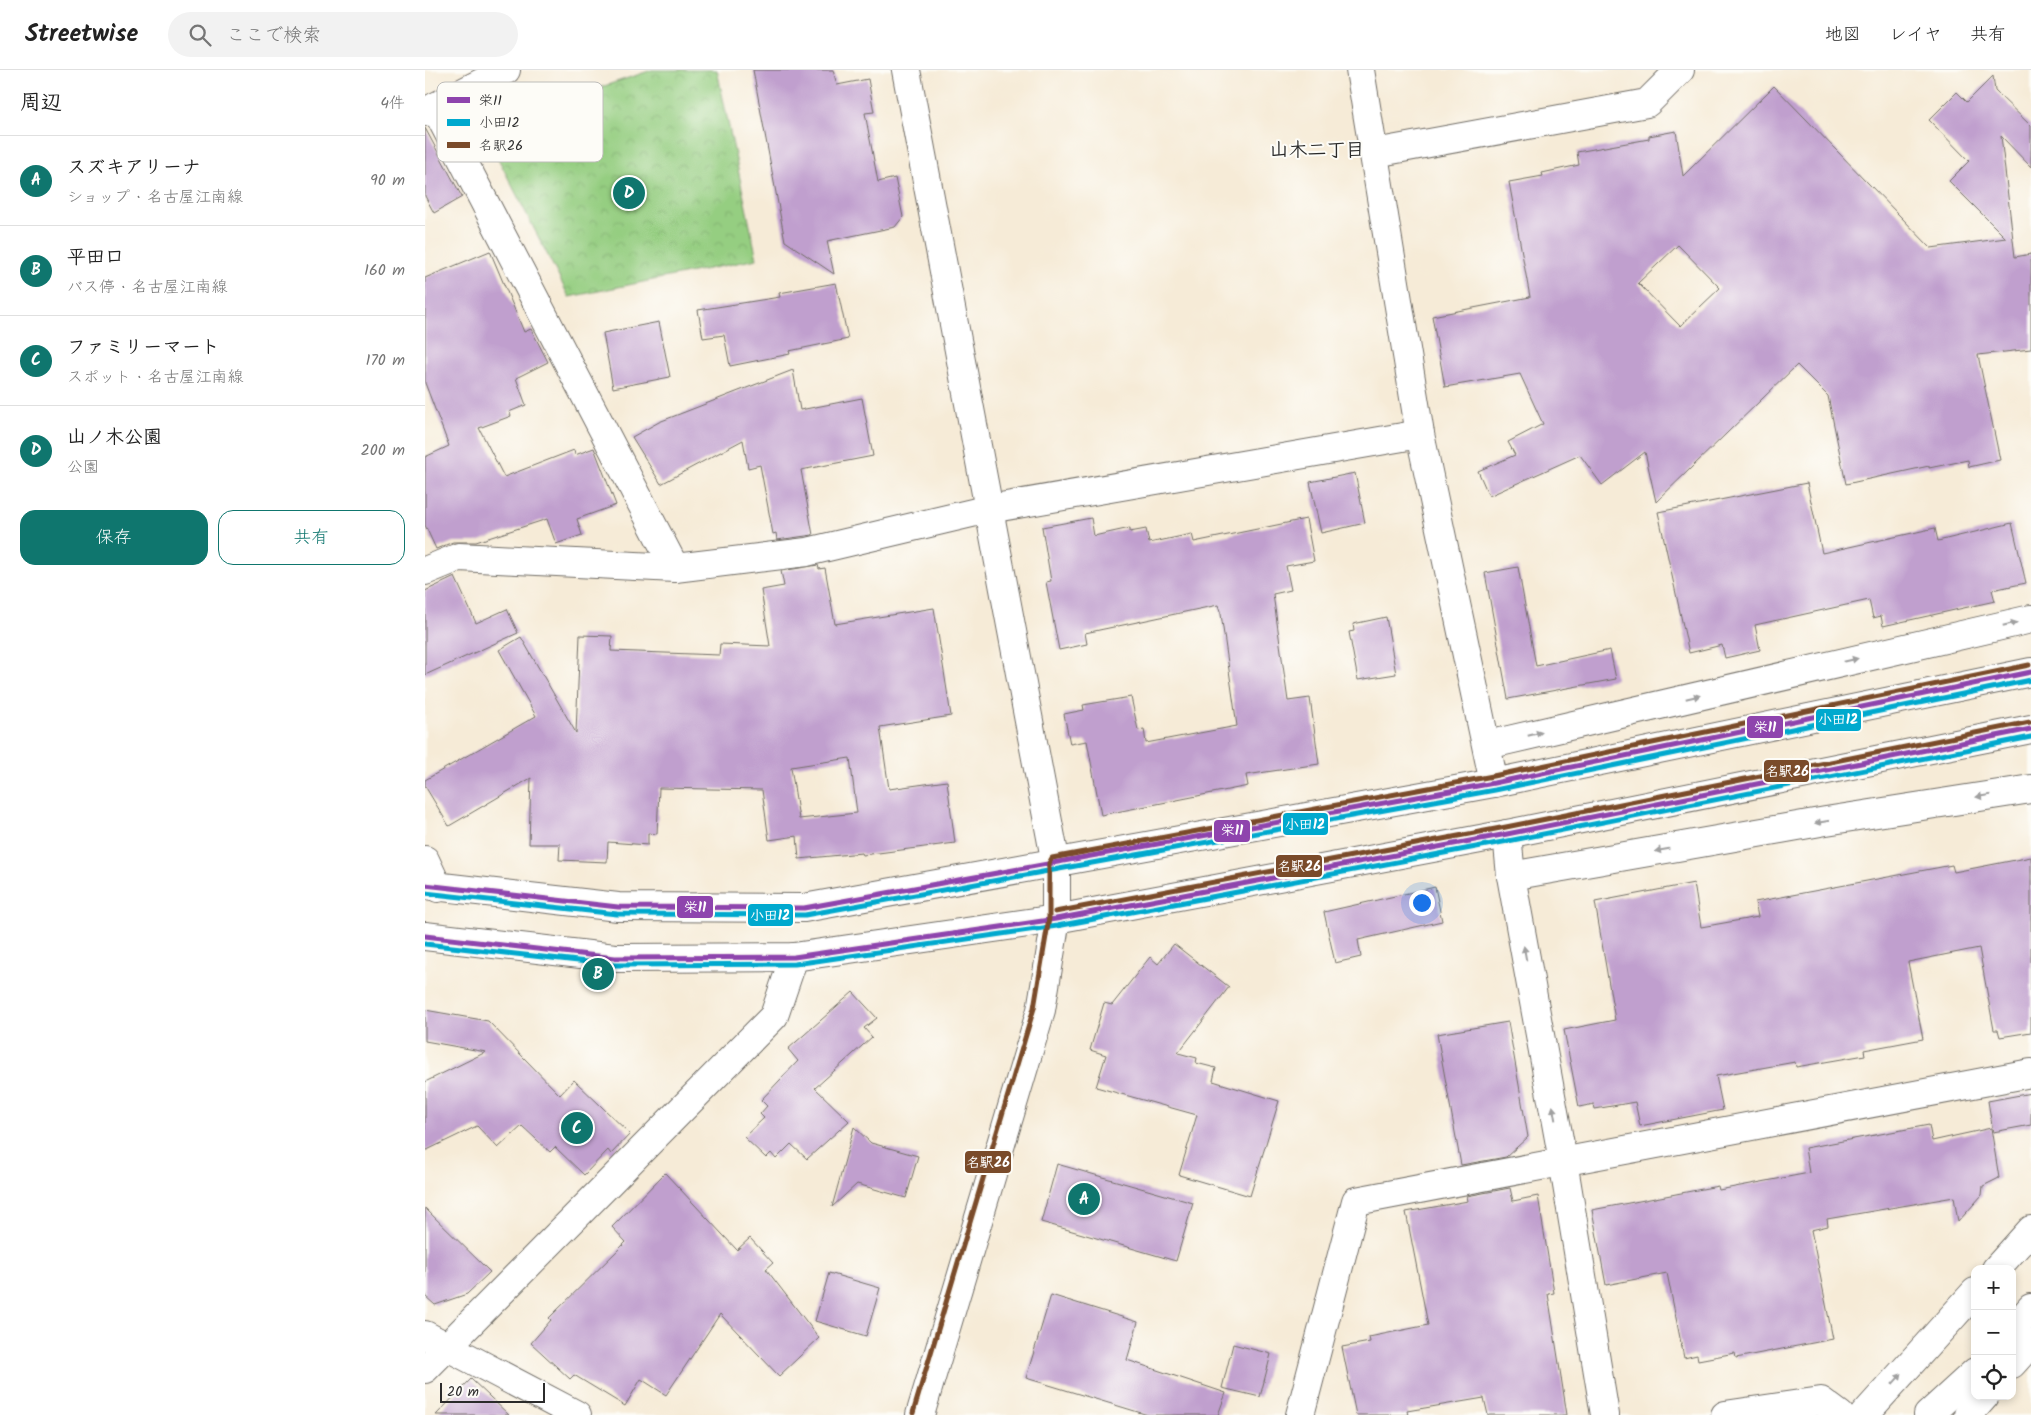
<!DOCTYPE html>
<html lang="ja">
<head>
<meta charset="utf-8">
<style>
	body { margin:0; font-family:Kalam,"Klee One",sans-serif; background:#f2f2f2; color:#222 }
	.controls { position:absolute; right:15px; bottom:15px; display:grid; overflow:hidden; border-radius:10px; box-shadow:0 2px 8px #0003 }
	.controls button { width:45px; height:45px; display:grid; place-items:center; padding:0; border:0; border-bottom:1px solid #e0e0e0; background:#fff; color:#222; font:25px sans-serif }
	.scale { position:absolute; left:15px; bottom:12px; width:105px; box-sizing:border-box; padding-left:5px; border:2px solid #2b2b2b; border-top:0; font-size:14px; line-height:18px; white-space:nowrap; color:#2b2b2b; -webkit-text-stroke:4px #fdfcf7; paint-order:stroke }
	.you { position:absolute; left:996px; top:832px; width:18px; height:18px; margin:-12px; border:4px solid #fff; border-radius:50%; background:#1a73e8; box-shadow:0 0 0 8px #1a73e833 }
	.badge { display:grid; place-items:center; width:32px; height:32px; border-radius:50%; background:#0f766e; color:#fff; font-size:16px; font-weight:700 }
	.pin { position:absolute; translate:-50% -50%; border:2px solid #fff; box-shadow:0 1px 5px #0006 }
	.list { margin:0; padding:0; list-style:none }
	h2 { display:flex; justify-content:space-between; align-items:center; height:65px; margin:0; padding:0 20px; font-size:21px }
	h2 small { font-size:16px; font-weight:400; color:#767676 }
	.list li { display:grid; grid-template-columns:32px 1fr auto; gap:15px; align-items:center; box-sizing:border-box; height:90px; padding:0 20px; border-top:1px solid #e0e0e0 }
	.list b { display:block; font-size:19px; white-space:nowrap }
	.list p { margin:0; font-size:16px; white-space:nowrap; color:#767676 }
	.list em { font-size:16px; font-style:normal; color:#767676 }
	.actions { display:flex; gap:10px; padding:15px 20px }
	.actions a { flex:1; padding:11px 0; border:1px solid #0f766e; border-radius:15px; text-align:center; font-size:18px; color:#0f766e }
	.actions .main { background:#0f766e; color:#fff }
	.icon { flex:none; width:28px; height:28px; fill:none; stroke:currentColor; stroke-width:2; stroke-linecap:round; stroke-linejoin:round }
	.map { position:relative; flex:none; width:1606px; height:1345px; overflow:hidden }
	header { display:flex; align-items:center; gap:30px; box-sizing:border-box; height:70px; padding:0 25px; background:#fff; border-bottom:1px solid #e0e0e0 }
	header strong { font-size:24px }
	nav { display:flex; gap:28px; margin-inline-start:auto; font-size:18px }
	.search { width:350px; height:45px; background:#f2f2f2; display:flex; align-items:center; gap:12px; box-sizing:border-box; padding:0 18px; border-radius:28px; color:#767676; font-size:19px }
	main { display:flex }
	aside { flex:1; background:#fff }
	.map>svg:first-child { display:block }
</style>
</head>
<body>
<header>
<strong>Streetwise</strong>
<div class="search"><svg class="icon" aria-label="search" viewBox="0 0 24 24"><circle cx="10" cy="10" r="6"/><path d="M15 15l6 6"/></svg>ここで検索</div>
<nav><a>地図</a><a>レイヤ</a><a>共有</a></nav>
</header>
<main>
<aside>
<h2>周辺<small>4件</small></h2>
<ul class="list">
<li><span class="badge">A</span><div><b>スズキアリーナ</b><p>ショップ · 名古屋江南線</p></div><em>90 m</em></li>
<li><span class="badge">B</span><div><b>平田口</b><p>バス停 · 名古屋江南線</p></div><em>160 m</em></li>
<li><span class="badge">C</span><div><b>ファミリーマート</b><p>スポット · 名古屋江南線</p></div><em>170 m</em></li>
<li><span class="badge">D</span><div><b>山ノ木公園</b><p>公園</p></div><em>200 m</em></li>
</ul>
<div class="actions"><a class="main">保存</a><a>共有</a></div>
</aside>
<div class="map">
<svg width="1606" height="1345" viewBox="0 0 1606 1345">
	<defs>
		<pattern id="park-crowns" width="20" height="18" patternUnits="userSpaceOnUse" patternTransform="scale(1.25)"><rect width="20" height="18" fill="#95ce81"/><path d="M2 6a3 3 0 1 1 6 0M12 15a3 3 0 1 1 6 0" fill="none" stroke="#81b170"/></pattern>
	</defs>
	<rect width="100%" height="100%" fill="#fdfcf7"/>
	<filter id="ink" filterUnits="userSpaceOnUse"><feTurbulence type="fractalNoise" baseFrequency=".02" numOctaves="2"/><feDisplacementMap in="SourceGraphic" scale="10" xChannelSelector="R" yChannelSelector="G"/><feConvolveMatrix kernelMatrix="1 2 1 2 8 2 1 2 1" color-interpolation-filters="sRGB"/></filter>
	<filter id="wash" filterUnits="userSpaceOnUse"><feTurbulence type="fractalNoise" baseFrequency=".0096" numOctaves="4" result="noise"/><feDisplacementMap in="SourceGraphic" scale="20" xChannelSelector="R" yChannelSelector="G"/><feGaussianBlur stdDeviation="1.12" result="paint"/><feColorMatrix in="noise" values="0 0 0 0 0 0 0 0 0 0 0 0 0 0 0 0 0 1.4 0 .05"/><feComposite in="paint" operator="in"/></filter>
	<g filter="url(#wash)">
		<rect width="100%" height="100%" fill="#f6ebd7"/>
		<!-- park -->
		<path fill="url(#park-crowns)" stroke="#607c56" d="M 227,0 L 292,0 L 332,189 L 144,227 L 57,57 Z"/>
		<g id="blocks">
			<!-- building -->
			<g fill="#c09fce" fill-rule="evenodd">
				<path d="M 328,0 L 408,0 L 412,15 L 443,9 L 449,42 L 440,43 L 453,112 L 470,108 L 478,147 L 470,157 L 402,171 L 409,204 L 360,171 Z"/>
				<path d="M 1568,6 L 1570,21 L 1606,56 L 1606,97 L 1576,66 L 1590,187 L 1606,184 L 1606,279 L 1553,285 L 1575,390 L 1544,397 L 1543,390 L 1504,398 L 1504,396 L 1421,414 L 1403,326 L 1372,295 L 1231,432 L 1220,382 L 1177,415 L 1155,385 L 1064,426 L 1053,401 L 1090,385 L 1083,372 L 1118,354 L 1095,304 L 1020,317 L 1007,246 L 1105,227 L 1084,112 L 1118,106 L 1117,103 L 1154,95 L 1152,82 L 1224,69 L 1224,66 L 1251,61 L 1258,106 L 1349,16 L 1506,178 L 1581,168 L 1524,111 L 1544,91 L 1504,50 L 1532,22 L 1542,32 ZM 1253,175 L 1295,218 L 1255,256 L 1213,213 Z"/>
				<path d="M 0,58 L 37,127 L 9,143 L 0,126 Z"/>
				<path d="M 65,181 L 99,262 L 106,259 L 123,292 L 91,308 L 101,335 L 84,342 L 86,346 L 54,358 L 79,407 L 149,380 L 150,385 L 169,378 L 191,435 L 152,449 L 157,465 L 131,474 L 122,449 L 51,472 L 28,472 L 11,479 L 0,455 L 0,387 L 24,376 L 0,313 L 0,208 Z"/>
				<path d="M 411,213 L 423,269 L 364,281 L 365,284 L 305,296 L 299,265 L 278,268 L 273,240 L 355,227 L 354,223 Z"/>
				<path d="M 234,252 L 245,307 L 188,318 L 178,263 Z"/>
				<path d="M 368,300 L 375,340 L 437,328 L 448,386 L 376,400 L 388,465 L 352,470 L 351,463 L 348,464 L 335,395 L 323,398 L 318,370 L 236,414 L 207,367 L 234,352 Z"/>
				<path d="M 930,403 L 940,453 L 896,463 L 885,412 Z"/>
				<path d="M 1382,413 L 1397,483 L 1510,458 L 1513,471 L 1587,453 L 1601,513 L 1567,520 L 1570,531 L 1458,556 L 1456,546 L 1448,548 L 1444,530 L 1330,555 L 1335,580 L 1300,588 L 1297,575 L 1264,583 L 1233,442 Z"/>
				<path d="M 666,448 L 669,466 L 705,458 L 705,462 L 721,459 L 724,473 L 767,464 L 769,472 L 881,449 L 889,491 L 861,496 L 866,520 L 848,524 L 863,631 L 885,628 L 894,694 L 821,705 L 823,716 L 676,745 L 662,671 L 645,674 L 639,644 L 659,640 L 658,635 L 706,627 L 713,660 L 719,659 L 721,673 L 812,656 L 796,544 L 793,535 L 660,563 L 662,574 L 634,580 L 621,512 L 626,511 L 617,457 Z"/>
				<path d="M 393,495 L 394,499 L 400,498 L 410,554 L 509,538 L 526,646 L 455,657 L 464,719 L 522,711 L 530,773 L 438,785 L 437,783 L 374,789 L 372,766 L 344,770 L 337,720 L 234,718 L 232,764 L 223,763 L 223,775 L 183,772 L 182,792 L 134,790 L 135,774 L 104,774 L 106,708 L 24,756 L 0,716 L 0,710 L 111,646 L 74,580 L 96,567 L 151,663 L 155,565 L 187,566 L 186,581 L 294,585 L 295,574 L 345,576 L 336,520 L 359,516 L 356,501 ZM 425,688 L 432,743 L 374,749 L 366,697 Z"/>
				<path d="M 1093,497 L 1111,596 L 1185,580 L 1191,609 L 1083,629 L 1060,503 Z"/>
				<path d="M 30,507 L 51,553 L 82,539 L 93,563 L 0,605 L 0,521 Z"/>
				<path d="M 961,547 L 971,604 L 933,610 L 924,562 L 929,561 L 928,554 Z"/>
				<path d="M 1606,787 L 1606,962 L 1575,967 L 1573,960 L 1569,960 L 1554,878 L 1483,892 L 1498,969 L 1439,980 L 1440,985 L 1371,997 L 1370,992 L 1291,1006 L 1298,1040 L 1267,1046 L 1215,1056 L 1210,1032 L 1170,1039 L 1169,1034 L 1154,1037 L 1139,960 L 1190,950 L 1170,832 L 1269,813 L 1276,857 L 1333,847 L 1330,832 L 1527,795 L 1529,802 Z"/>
				<path d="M 1010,817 L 1017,851 L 933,870 L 936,887 L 910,893 L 899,842 Z"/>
				<path d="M 749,874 L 804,917 L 753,983 L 772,988 L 771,993 L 791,998 L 788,1011 L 854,1031 L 825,1126 L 754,1105 L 772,1045 L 671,1017 L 681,985 L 665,980 L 679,933 L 687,935 L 725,887 L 733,894 Z"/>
				<path d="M 428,922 L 452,948 L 439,958 L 447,967 L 390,1018 L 424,1051 L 382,1089 L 366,1074 L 351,1089 L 346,1083 L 341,1088 L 319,1067 L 339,1048 L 335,1044 L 342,1036 L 336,1030 L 373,991 L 363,979 Z"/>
				<path d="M 0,940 L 63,951 L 135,1025 L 149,1010 L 205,1064 L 186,1084 L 183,1080 L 159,1105 L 130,1077 L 125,1082 L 97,1056 L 73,1078 L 52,1056 L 0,1081 L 0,1012 L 61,982 L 0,971 Z"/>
				<path d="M 1083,952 L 1103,1067 L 1081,1087 L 1036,1095 L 1012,964 Z"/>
				<path d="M 1606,1023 L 1606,1055 L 1568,1062 L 1563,1031 Z"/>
				<path d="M 1504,1055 L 1507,1071 L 1566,1058 L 1574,1108 L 1558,1116 L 1557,1125 L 1533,1152 L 1529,1127 L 1402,1149 L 1403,1156 L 1386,1160 L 1408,1269 L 1311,1288 L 1310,1283 L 1273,1290 L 1272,1285 L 1259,1288 L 1242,1203 L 1181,1215 L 1167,1140 L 1293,1116 L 1294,1120 L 1384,1103 L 1380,1078 Z"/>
				<path d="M 429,1057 L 446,1073 L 493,1086 L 481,1128 L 432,1114 L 407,1137 Z"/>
				<path d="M 632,1094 L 768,1133 L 751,1191 L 616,1152 Z"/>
				<path d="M 240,1103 L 312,1180 L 325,1168 L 348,1193 L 341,1199 L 394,1268 L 354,1306 L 295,1244 L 241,1325 L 216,1309 L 200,1336 L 149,1305 L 145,1309 L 106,1273 L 126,1250 L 124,1248 L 201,1172 L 187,1157 Z"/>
				<path d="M 1085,1118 L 1088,1131 L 1113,1126 L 1129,1223 L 1123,1224 L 1142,1345 L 1063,1345 L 1059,1328 L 982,1341 L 983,1345 L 931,1345 L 917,1277 L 945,1272 L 944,1267 L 1003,1255 L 981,1142 L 1043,1131 L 1042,1126 Z"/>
				<path d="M 0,1138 L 65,1202 L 42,1224 L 10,1235 L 0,1226 Z"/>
				<path d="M 404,1203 L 455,1218 L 441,1266 L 390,1251 Z"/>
				<path d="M 626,1225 L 713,1252 L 702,1290 L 801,1323 L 793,1345 L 723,1345 L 601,1308 Z"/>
				<path d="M 808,1274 L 846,1284 L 835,1327 L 797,1318 Z"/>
				<path d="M 46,1309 L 84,1345 L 11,1345 Z"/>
			</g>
		</g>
	</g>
	<g filter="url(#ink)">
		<use href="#blocks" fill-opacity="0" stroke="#726e67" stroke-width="1"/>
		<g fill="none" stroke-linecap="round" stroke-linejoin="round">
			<!-- minor casing -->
			<g stroke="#726e67" stroke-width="30">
				<g id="minor">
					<path d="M 481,0 L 631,794 L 631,849 L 616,940 L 495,1345"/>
					<path d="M 935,0 L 995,364 L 1069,713"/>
					<path d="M 10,37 L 250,498"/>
					<path d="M 0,42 L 81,0"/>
					<path d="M 950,83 L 1222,33 L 1255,0"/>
					<path d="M 0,501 L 34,487 L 250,498 L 382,482 L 564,439 L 995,364"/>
					<path d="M 1062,675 L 1606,549"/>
					<path d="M 1082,764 L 1086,806 L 1138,1091 L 1180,1345"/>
					<path d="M 0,790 L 13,818"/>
					<path d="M 1086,806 L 1401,751 L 1606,719"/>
					<path d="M 1571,1199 L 1606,1160"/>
					<path d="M 0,1265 L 152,1345"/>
					<path d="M 0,1299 L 349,946 L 369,887"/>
					<path d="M 875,1345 L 931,1131 L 1606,1003"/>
					<path d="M 1300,1345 L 1396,1331 L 1415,1345"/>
					<path d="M 1439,1345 L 1550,1222"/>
				</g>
			</g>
			<!-- major casing -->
			<g stroke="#726e67" stroke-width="30">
				<g id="major">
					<path d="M 0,815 L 193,837 L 379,838 L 1069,713 L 1606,602"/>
					<path d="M 0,866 L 190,888 L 369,887 L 631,849 L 1082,764 L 1606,659"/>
				</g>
			</g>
			<!-- highway casing -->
			<g stroke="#726e67" stroke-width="30">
				<g id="highway">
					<path d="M 1587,1260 L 1606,1238"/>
					<path d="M 1587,1294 L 1606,1273"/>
					<path d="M 1503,1345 L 1550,1302"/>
					<path d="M 1543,1345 L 1560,1326"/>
				</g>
			</g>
			<!-- minor -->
			<use href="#minor" stroke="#fff" stroke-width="28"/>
			<!-- major -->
			<use href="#major" stroke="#fff" stroke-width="28"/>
			<!-- highway -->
			<use href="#highway" stroke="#fff" stroke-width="28"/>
			<!-- bus-1 casing -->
			<g stroke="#fdfcf7" stroke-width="9">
				<g id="bus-1">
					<path d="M 0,815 L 193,837 L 379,838 L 1069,713 L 1606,602"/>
					<path d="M 0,866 L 190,888 L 369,887 L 631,849 L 1082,764 L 1606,659"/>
				</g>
			</g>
			<!-- bus-2 casing -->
			<g stroke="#fdfcf7" stroke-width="9">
				<g id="bus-2">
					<path d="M 0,823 L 192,844 L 380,845 L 1070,720 L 1606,610"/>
					<path d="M 0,874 L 189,895 L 370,894 L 632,856 L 1083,771 L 1606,667"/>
				</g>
			</g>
			<!-- bus-3 casing -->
			<g stroke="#fdfcf7" stroke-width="9">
				<g id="bus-3">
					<path d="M 630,842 L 1081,757 L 1605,652"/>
					<path d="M 488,1343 L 609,938 L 624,848 L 624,793 L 627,788 L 1068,706 L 1604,595"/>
				</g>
			</g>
			<!-- bus-1 -->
			<use href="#bus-1" stroke="#8e44ad" stroke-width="5"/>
			<!-- bus-2 -->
			<use href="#bus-2" stroke="#00a9ce" stroke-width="5"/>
			<!-- bus-3 -->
			<use href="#bus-3" stroke="#7a4b2a" stroke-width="5"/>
		</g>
		<!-- one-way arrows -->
		<defs><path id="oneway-solid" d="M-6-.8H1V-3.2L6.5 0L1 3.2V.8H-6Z" transform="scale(1.25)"/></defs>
		<g fill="#a0a0a0">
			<use href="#oneway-solid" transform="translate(1585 554) rotate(-13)"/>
			<use href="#oneway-solid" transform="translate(1426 590) rotate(-13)"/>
			<use href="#oneway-solid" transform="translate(1268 627) rotate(-13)"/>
			<use href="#oneway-solid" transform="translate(1110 664) rotate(-13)"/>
			<use href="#oneway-solid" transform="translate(1558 726) rotate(171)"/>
			<use href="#oneway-solid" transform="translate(1397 752) rotate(170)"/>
			<use href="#oneway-solid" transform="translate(1237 780) rotate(170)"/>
			<use href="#oneway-solid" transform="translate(1100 883) rotate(-100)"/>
			<use href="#oneway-solid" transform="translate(1129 1043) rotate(-100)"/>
			<use href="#oneway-solid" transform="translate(1472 1309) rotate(-48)"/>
		</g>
	</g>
	<g text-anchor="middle" stroke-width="4" stroke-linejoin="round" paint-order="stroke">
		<!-- neighbourhood labels -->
		<g font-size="19" font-weight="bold" fill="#2b2b2b" stroke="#fdfcf7">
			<text x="892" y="86">山木二丁目</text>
		</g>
	</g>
	<!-- legend -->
	<rect x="12" y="12" width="166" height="80" rx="8" fill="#fdfcf7" stroke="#bebdba" stroke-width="1"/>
	<rect x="22" y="27" width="23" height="6" fill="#8e44ad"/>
	<rect x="22" y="49" width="23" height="7" fill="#00a9ce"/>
	<rect x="22" y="72" width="23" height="6" fill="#7a4b2a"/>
	<g font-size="14" fill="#2b2b2b">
		<text x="54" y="35">栄11</text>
		<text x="54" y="57">小田12</text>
		<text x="54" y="80">名駅26</text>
	</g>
	<g stroke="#fdfcf7" stroke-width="2">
		<rect x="1390" y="638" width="47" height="24" rx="5" fill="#00a9ce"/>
		<rect x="1321" y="645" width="38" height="24" rx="5" fill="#8e44ad"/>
		<rect x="1338" y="689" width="47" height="24" rx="5" fill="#7a4b2a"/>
		<rect x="857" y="742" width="47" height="24" rx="5" fill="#00a9ce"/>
		<rect x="788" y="749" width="38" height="24" rx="5" fill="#8e44ad"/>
		<rect x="850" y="784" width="48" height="24" rx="5" fill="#7a4b2a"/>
		<rect x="251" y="825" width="38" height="24" rx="5" fill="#8e44ad"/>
		<rect x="322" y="833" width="47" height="24" rx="5" fill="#00a9ce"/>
		<rect x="539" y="1080" width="48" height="24" rx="5" fill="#7a4b2a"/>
	</g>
	<g font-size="14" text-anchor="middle" font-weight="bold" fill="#fff">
		<text x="1413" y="654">小田12</text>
		<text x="1340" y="662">栄11</text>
		<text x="1362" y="706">名駅26</text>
		<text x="880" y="759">小田12</text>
		<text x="807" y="765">栄11</text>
		<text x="874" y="801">名駅26</text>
		<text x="270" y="842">栄11</text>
		<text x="345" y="850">小田12</text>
		<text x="563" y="1097">名駅26</text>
	</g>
</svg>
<div class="controls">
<button>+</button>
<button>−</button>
<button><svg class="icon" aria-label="locate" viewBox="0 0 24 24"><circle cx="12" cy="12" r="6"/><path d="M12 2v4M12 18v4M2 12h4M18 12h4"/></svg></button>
</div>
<div class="scale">20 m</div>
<div class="you"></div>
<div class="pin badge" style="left:659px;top:1129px">A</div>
<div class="pin badge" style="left:173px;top:904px">B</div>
<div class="pin badge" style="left:152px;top:1058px">C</div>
<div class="pin badge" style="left:204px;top:123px">D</div>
</div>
</main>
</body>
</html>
